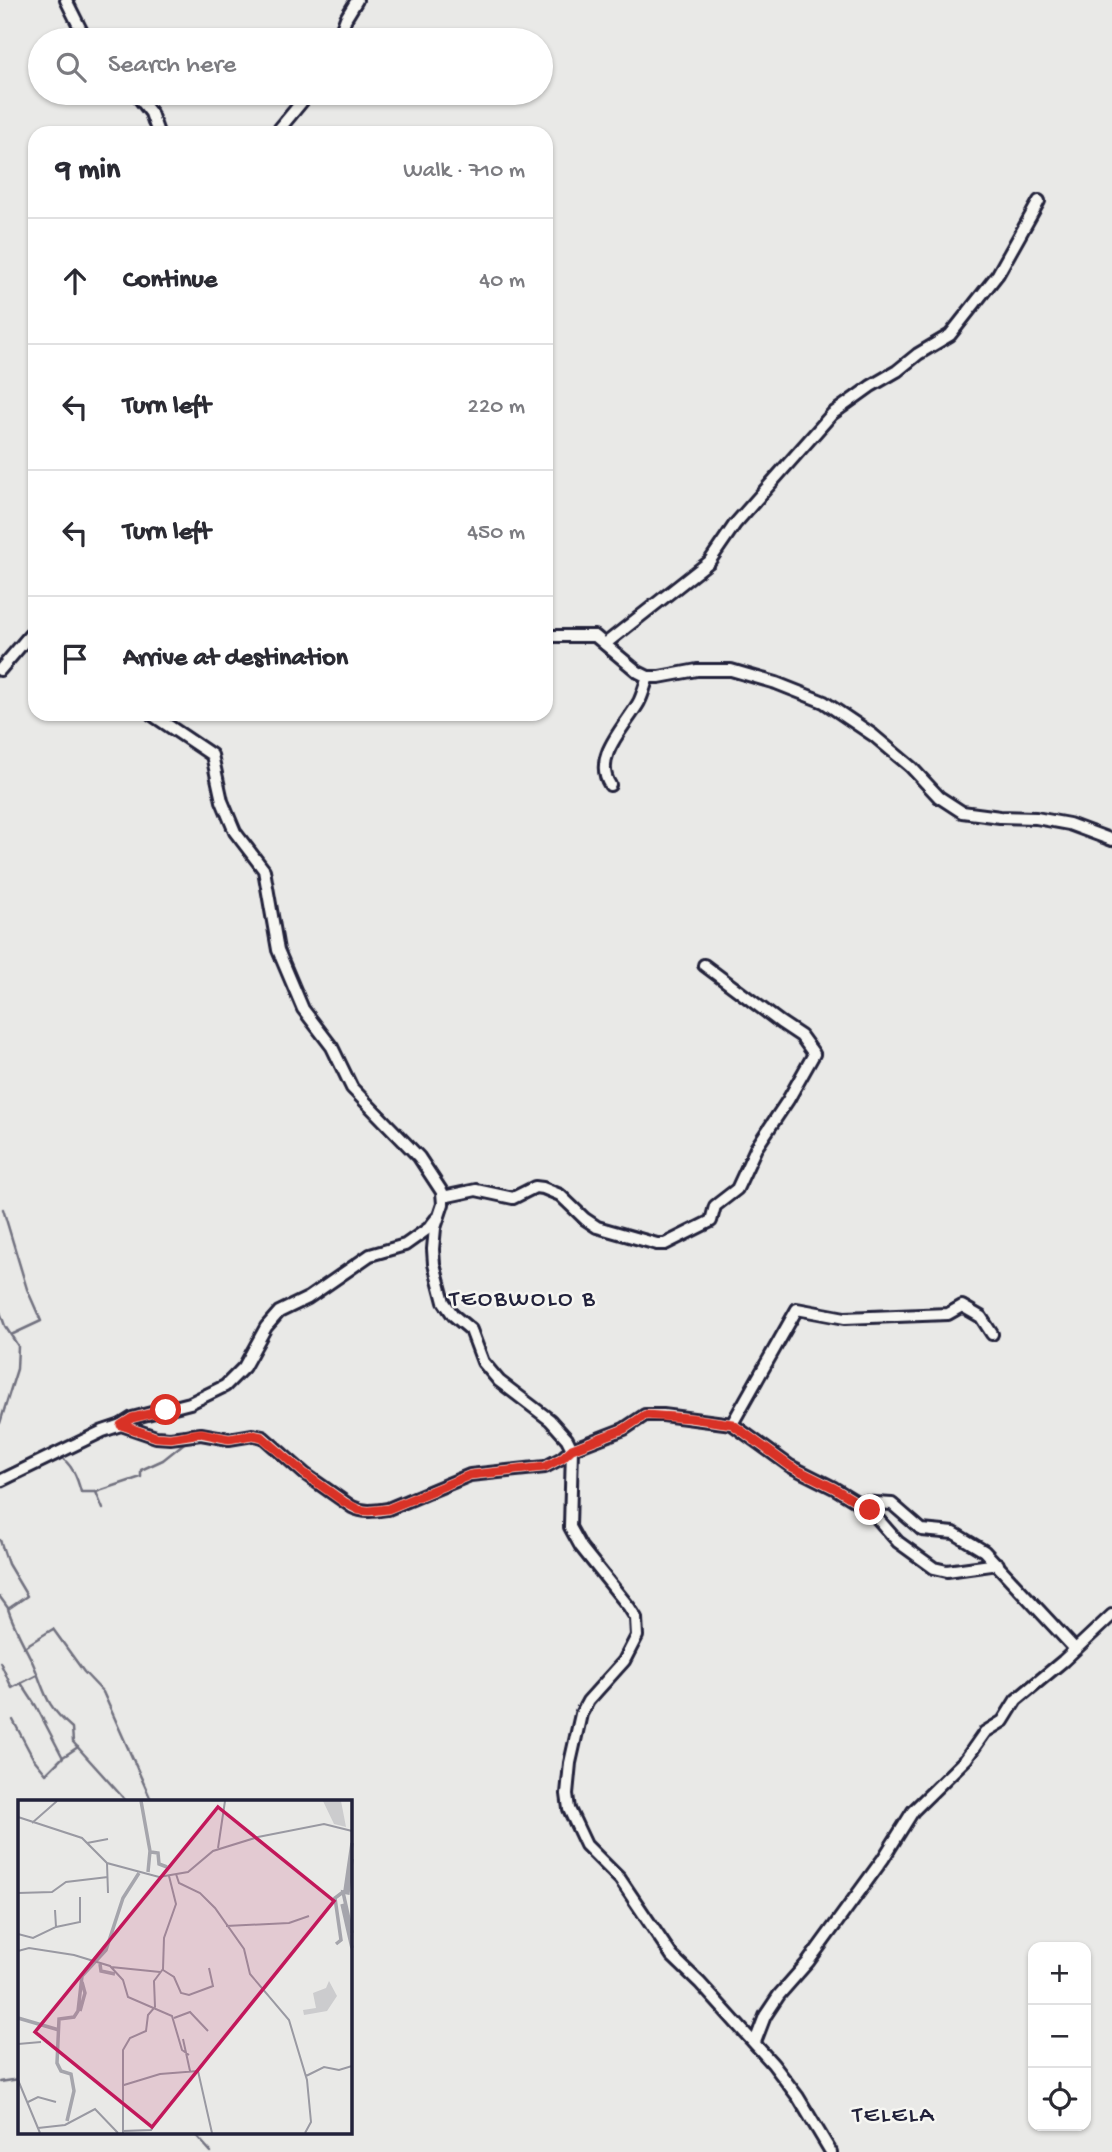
<!DOCTYPE html>
<html lang="en">
<head>
<meta charset="utf-8">
<style>
	body { margin:0; font-family:"Gochi Hand",sans-serif; background:#f7f7f7; color:#2b2b33 }
	.controls { position:absolute; right:21px; bottom:21px; display:grid; overflow:hidden; border-radius:14px; box-shadow:0 2px 5px #0004 }
	.controls button { width:63px; height:63px; display:grid; place-items:center; padding:0; border:0; border-bottom:2px solid #e1e1e2; background:#fff; color:#2b2b33; font:35px sans-serif }
	.stop { position:absolute; width:21px; height:21px; margin:-16px; border:5px solid #d93025; border-radius:50%; background:#fff }
	.stop.end { background:#d93025; border-color:#fff; box-shadow:0 2px 7px #0008 }
	.list { margin:0; padding:0; list-style:none }
	h2 { display:flex; justify-content:space-between; align-items:center; height:91px; margin:0; padding:0 28px; font-size:30px }
	h2 small { font-size:23px; font-weight:400; color:#7c7c81 }
	.list li { display:grid; grid-template-columns:46px 1fr auto; gap:21px; align-items:center; box-sizing:border-box; height:126px; padding:0 28px; border-top:2px solid #e1e1e2 }
	.list b { display:block; font-size:26px; white-space:nowrap }
	.list em { font-size:23px; font-style:normal; color:#7c7c81 }
	.icon { flex:none; width:38px; height:38px; fill:none; stroke:currentColor; stroke-width:2; stroke-linecap:round; stroke-linejoin:round }
	.map { position:relative; flex:none; width:1112px; height:2152px; overflow:hidden }
	.search { position:absolute; background:#fff; box-shadow:0 2px 5px #0004; left:28px; top:28px; width:525px; height:77px; display:flex; align-items:center; gap:18px; box-sizing:border-box; padding:0 24px; border-radius:38px; color:#7c7c81; font-size:26px }
	.panel { position:absolute; background:#fff; box-shadow:0 2px 5px #0004; left:28px; top:126px; width:525px; height:595px; border-radius:21px }
	.map>svg:first-child { display:block }
</style>
</head>
<body>
<div class="map">
<svg width="1112" height="2152" viewBox="0 0 1112 2152">
	<rect width="100%" height="100%" fill="#e9e9e7"/>
	<filter id="ink" filterUnits="userSpaceOnUse"><feTurbulence type="fractalNoise" baseFrequency=".0143" numOctaves="2"/><feDisplacementMap in="SourceGraphic" scale="14" xChannelSelector="R" yChannelSelector="G"/><feConvolveMatrix kernelMatrix="1 2 1 2 8 2 1 2 1" color-interpolation-filters="sRGB"/></filter>
	<g filter="url(#ink)">
		<g fill="none" stroke-linecap="round" stroke-linejoin="round">
			<!-- stream -->
			<g stroke="#71717f" stroke-width="2.5">
				<path d="M 3,1209 L 27,1289 L 41,1321 L 11,1335"/>
				<path d="M 0,1312 L 5,1326 L 18,1346 L 17,1369 L 0,1423"/>
				<path d="M 59,1456 C 72,1464 77,1477 81,1492 L 96,1492 L 141,1477 L 141,1470 L 163,1460 L 188,1440"/>
				<path d="M 96,1492 L 103,1509"/>
				<path d="M 0,1540 L 8,1564 L 27,1596 L 8,1609 C 14,1627 22,1641 31,1659 C 46,1691 42,1702 72,1728 L 73,1742 L 127,1802"/>
				<path d="M 0,1597 L 8,1608"/>
				<path d="M 24,1647 L 53,1629 L 84,1672 L 103,1692 L 152,1802"/>
				<path d="M 0,1662 L 12,1688 L 37,1675"/>
				<path d="M 21,1683 L 36,1706 L 62,1756"/>
				<path d="M 13,1720 L 33,1758 L 46,1774 L 63,1757 L 78,1747"/>
				<path d="M 0,2082 L 19,2079"/>
				<path d="M 194,2133 L 211,2152"/>
			</g>
			<!-- minor casing -->
			<g stroke="#22223b" stroke-width="16">
				<g id="minor">
					<path d="M 66,0 L 86,40"/>
					<path d="M 338,40 L 346,18 L 357,0"/>
					<path d="M 135,93 L 151,113 L 158,133"/>
					<path d="M 276,133 L 309,93"/>
					<path d="M 546,636 L 595,636 L 638,672 L 648,677 L 659,677 L 697,670 L 731,670 L 776,683 L 824,702 L 873,735 L 911,767 L 939,797 L 962,812 L 1000,817 L 1036,818 L 1069,824 L 1112,840"/>
					<path d="M 605,644 L 709,562 L 735,524 L 832,414 L 871,386 L 897,371 L 918,354 L 950,335 L 998,274 L 1039,201"/>
					<path d="M 0,670 L 35,629"/>
					<path d="M 151,714 L 212,755 L 222,801 L 235,832 L 264,870 L 278,950 L 303,1009 L 332,1047 L 352,1088 L 419,1157 L 442,1192 L 443,1204 L 435,1228 L 433,1249 L 434,1264 L 444,1302 L 453,1315 L 471,1330 L 483,1362 L 499,1381 L 550,1420 L 567,1439 L 572,1449 L 570,1527 L 581,1547 L 629,1607 L 636,1618 L 637,1636 L 624,1661 L 588,1701 L 581,1714 L 570,1763 L 567,1794 L 569,1809 L 586,1845 L 620,1879 L 672,1956 L 700,1983 L 773,2064 L 798,2097 L 831,2152"/>
					<path d="M 610,785 C 592,757 625,727 639,702 C 643,694 645,685 648,677"/>
					<path d="M 443,1197 L 476,1190 L 513,1198 L 535,1187 L 543,1188 L 560,1195 L 585,1219 L 597,1227 L 657,1244 L 665,1244 L 711,1221 L 715,1206 L 737,1189 L 756,1148 L 788,1100 L 814,1054 L 801,1036 L 780,1022 L 704,965"/>
					<path d="M 732,1424 L 797,1309 L 845,1318 L 948,1314 L 962,1306 L 981,1317 L 992,1334"/>
					<path d="M 121,1425 L 132,1418 L 190,1403 L 225,1386 L 244,1367 L 266,1327 L 279,1312 L 308,1298 L 370,1255 L 405,1245 L 429,1228 L 436,1219"/>
					<path d="M 0,1481 L 103,1431 L 121,1425 L 156,1437 L 170,1438 L 201,1434 L 229,1439 L 253,1435 L 263,1437 L 305,1474 L 352,1507 C 364,1513 375,1511 388,1509 L 470,1475 L 545,1467 L 562,1458 L 572,1449 L 624,1429 L 645,1415 L 663,1415 L 732,1424 L 790,1466 L 834,1488 L 870,1510 L 898,1542 L 934,1568 L 947,1571 L 998,1564"/>
					<path d="M 859,1502 L 892,1504 L 922,1530 L 954,1533 L 984,1551 L 1075,1649"/>
					<path d="M 755,2042 L 765,2016 L 779,1995 L 808,1962 L 883,1859 L 913,1811 L 966,1759 L 985,1732 L 1003,1721 L 1016,1700 L 1063,1661 L 1112,1615"/>
				</g>
			</g>
			<!-- minor -->
			<use href="#minor" stroke="#f6f6f2" stroke-width="10"/>
		</g>
	</g>
	<g fill="none" stroke-linecap="round" stroke-linejoin="round" filter="url(#ink)">
		<!-- route -->
		<path stroke="#d93025" stroke-width="9" d="M 166,1410 L 132,1418 L 121,1425 L 156,1437 L 170,1438 L 201,1433 L 229,1439 L 253,1435 L 262,1437 L 305,1474 L 344,1502 L 359,1510 L 369,1511 L 388,1509 L 470,1475 L 545,1467 L 562,1458 L 572,1449 L 624,1429 L 645,1415 L 689,1418 L 732,1424 L 790,1466 L 834,1488 L 870,1510"/>
	</g>
	<g text-anchor="middle" stroke-width="5" stroke-linejoin="round" paint-order="stroke">
		<!-- quarter labels -->
		<g font-size="24" letter-spacing="2" fill="#22223b" stroke="#f6f6f2">
			<text x="523" y="1305">TEOBWOLO B</text>
			<text x="894" y="2121">TELELA</text>
		</g>
	</g>
	<!-- overview -->
	<g transform="translate(18 1800)">
		<rect width="334" height="334" fill="#e9e9e7"/>
		<path d="M 305,1 L 323,1 L 328,27 L 316,24 ZM 311,181 L 319,196 L 309,211 L 286,215 L 285,210 L 298,208 L 295,193 L 308,188 Z" fill="#ccccce"/>
		<path fill="none" stroke="#a5a5ac" stroke-width="3.5" d="M 123,1 L 132,51 L 130,72M 133,52 L 140,53 L 141,64 L 149,67M 334,59 L 330,93 L 325,92 L 334,133M 327,91 L 334,43M 324,104 L 334,148M 318,144 L 323,140 L 317,98 L 325,92M 82,164 L 83,171 L 97,174M 62,211 L 67,193 L 64,182M 0,218 L 41,230M 49,321 L 56,291 L 53,274 L 43,271 L 39,263 L 41,219 L 56,217 L 60,211 L 64,176 L 88,150 L 105,98 L 121,73"/>
		<path fill="none" stroke="#9999a2" stroke-width="2" d="M 0,17 L 64,38 L 89,63 L 141,77 L 170,72 L 195,51 L 240,37 L 306,24 L 334,31M 14,23 L 39,1M 69,43 L 90,39M 200,48 L 207,1M 89,63 L 90,93M 158,74 L 161,83 L 182,93 L 197,108 L 226,149 L 232,174 L 271,220 L 289,280 L 293,322 L 287,333M 0,93 L 34,92 L 48,82 L 90,77M 208,126 L 271,123 L 291,116M 38,127 L 62,122 L 62,97M 0,134 L 15,138 L 38,127 L 37,110M 0,151 L 11,148 L 56,155 L 92,166 L 105,180 L 110,197 L 154,216 L 164,250 L 171,255M 93,167 L 142,172M 145,170 L 156,177 L 163,193 L 171,195 L 195,186 L 191,168M 156,218 L 172,212 L 190,231M 165,239 L 172,271M 0,244 L 23,242M 288,276 L 306,267 L 321,270 L 334,266M 0,280 L 22,333M 106,285 L 142,274 L 180,271 L 194,333M 10,302 L 20,297 L 38,302M 20,328 L 47,325 L 77,309 L 100,333M 104,331 L 133,330 L 137,323M 105,333 L 105,250 L 112,238 L 128,231 L 130,215 L 137,207 L 136,181 L 145,169 L 146,138 L 158,104 L 151,76"/>
		<path fill="#c2185b" fill-opacity="0.15" stroke="#c2185b" stroke-width="3.5" d="M 200,7 L 316,101 L 134,327 L 17,232 Z"/>
		<rect width="334" height="334" fill="none" stroke="#22223b" stroke-width="3.5"/>
	</g>
</svg>
<div class="controls">
<button>+</button>
<button>−</button>
<button><svg class="icon" aria-label="locate" viewBox="0 0 24 24"><circle cx="12" cy="12" r="6"/><path d="M12 2v4M12 18v4M2 12h4M18 12h4"/></svg></button>
</div>
<div class="stop" style="left:166px;top:1410px"></div>
<div class="stop end" style="left:870px;top:1510px"></div>
<div class="search"><svg class="icon" aria-label="search" viewBox="0 0 24 24"><circle cx="10" cy="10" r="6"/><path d="M15 15l6 6"/></svg>Search here</div>
<section class="panel">
<h2>9 min<small>Walk · 710 m</small></h2>
<ul class="list">
<li><svg class="icon" aria-label="ahead" viewBox="0 0 24 24"><path d="M12 20V5M6 11l6-6 6 6"/></svg><div><b>Continue</b></div><em>40 m</em></li>
<li><svg class="icon" aria-label="left" viewBox="0 0 24 24"><path d="M17 20v-9H6M10 6l-5 5 5 5"/></svg><div><b>Turn left</b></div><em>220 m</em></li>
<li><svg class="icon" aria-label="left" viewBox="0 0 24 24"><path d="M17 20v-9H6M10 6l-5 5 5 5"/></svg><div><b>Turn left</b></div><em>450 m</em></li>
<li><svg class="icon" aria-label="arrive" viewBox="0 0 24 24"><path d="M6 21V4h12l-3 4 3 4H6"/></svg><div><b>Arrive at destination</b></div></li>
</ul>
</section>
</div>
</body>
</html>
